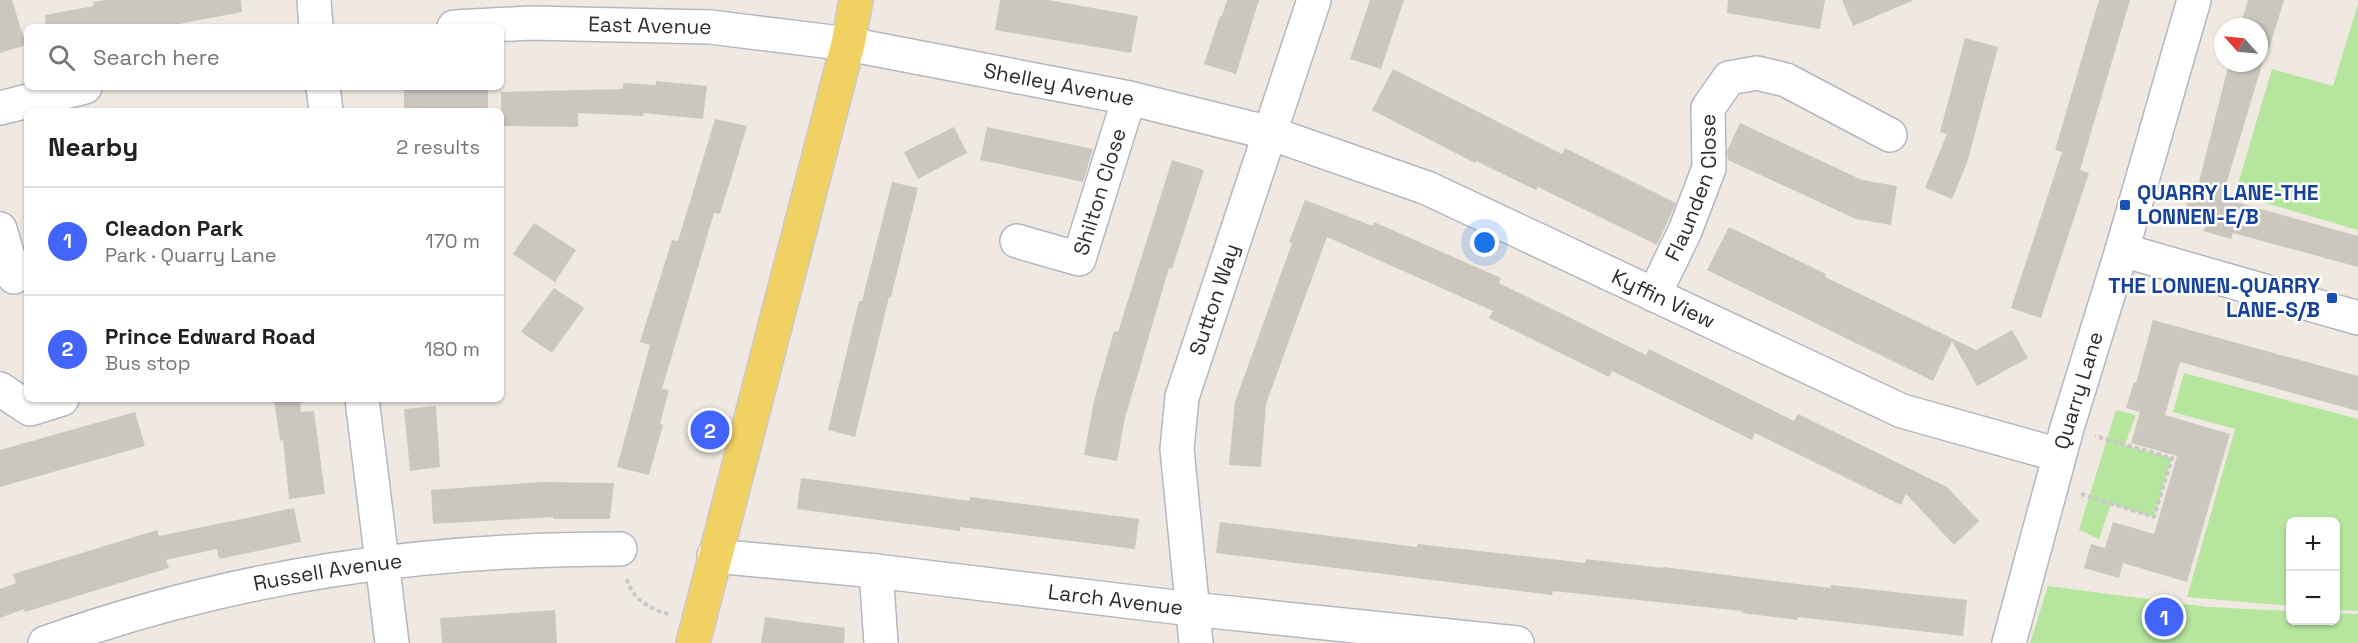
<!DOCTYPE html>
<html lang="en">
<head>
<meta charset="utf-8">
<style>
	body { margin:0; font-family:"Space Grotesk",sans-serif; background:#f6f6f6; color:#222 }
	.controls { position:absolute; right:18px; bottom:18px; display:grid; overflow:hidden; border-radius:9px; box-shadow:0 2px 4px #0004 }
	.controls button { width:54px; height:54px; display:grid; place-items:center; padding:0; border:0; border-bottom:2px solid #e0e0e0; background:#fff; color:#222; font:30px sans-serif }
	.compass { position:absolute; left:2214px; top:18px; width:54px; height:54px; border-radius:50%; background:#fff; box-shadow:0 2px 4px #0004; rotate:297deg }
	.you { position:absolute; left:1485px; top:243px; width:21px; height:21px; margin:-15px; border:4px solid #fff; border-radius:50%; background:#1a73e8; box-shadow:0 0 0 9px #1a73e833 }
	.badge { display:grid; place-items:center; width:39px; height:39px; border-radius:50%; background:#4264fb; color:#fff; font-size:20px; font-weight:700 }
	.pin { position:absolute; translate:-50% -50%; border:3px solid #fff; box-shadow:0 2px 6px #0006 }
	.list { margin:0; padding:0; list-style:none }
	h2 { display:flex; justify-content:space-between; align-items:center; height:78px; margin:0; padding:0 24px; font-size:26px }
	h2 small { font-size:20px; font-weight:400; color:#767676 }
	.list li { display:grid; grid-template-columns:39px 1fr auto; gap:18px; align-items:center; box-sizing:border-box; height:108px; padding:0 24px; border-top:2px solid #e0e0e0 }
	.list b { display:block; font-size:22px; white-space:nowrap }
	.list p { margin:0; font-size:20px; white-space:nowrap; color:#767676 }
	.list em { font-size:20px; font-style:normal; color:#767676 }
	.icon { flex:none; width:33px; height:33px; fill:none; stroke:currentColor; stroke-width:2; stroke-linecap:round; stroke-linejoin:round }
	.map { position:relative; flex:none; width:2358px; height:643px; overflow:hidden }
	.search { position:absolute; background:#fff; box-shadow:0 2px 4px #0004; left:24px; top:24px; width:480px; height:66px; display:flex; align-items:center; gap:15px; box-sizing:border-box; padding:0 21px; border-radius:9px; color:#767676; font-size:22px }
	.panel { position:absolute; background:#fff; box-shadow:0 2px 4px #0004; left:24px; top:108px; width:480px; height:294px; border-radius:9px }
	.map>svg:first-child { display:block }
</style>
</head>
<body>
<div class="map">
<svg width="2358" height="643" viewBox="0 0 2358 643">
	<rect width="100%" height="100%" fill="#efe9e1"/>
	<!-- green -->
	<g fill="#b6e59e">
		<path d="M 2358,4 L 2358,230 L 2235,194 L 2272,69 L 2333,86 Z"/>
		<path d="M 2184,373 L 2358,419 L 2358,611 L 2336,610 L 2336,522 L 2290,522 L 2290,606 L 2187,597 L 2235,429 L 2173,412 Z"/>
		<path d="M 2116,410 L 2136,415 L 2125,445 L 2172,458 L 2154,517 L 2111,504 L 2099,539 L 2079,530 Z"/>
		<path d="M 2048,586 L 2208,607 L 2290,611 L 2290,620 L 2336,620 L 2336,613 L 2358,614 L 2358,643 L 2030,643 Z"/>
	</g>
	<!-- building -->
	<g fill="#cbc7bf">
		<path d="M 0,0 L 12,0 L 26,45 L 0,53 Z"/>
		<path d="M 106,0 L 241,0 L 242,12 L 162,27 L 46,27 L 45,15 L 94,6 L 93,2 Z"/>
		<path d="M 1000,0 L 1048,0 L 1138,16 L 1131,53 L 995,30 Z"/>
		<path d="M 1227,0 L 1259,0 L 1236,74 L 1204,64 L 1220,16 L 1222,16 Z"/>
		<path d="M 1370,0 L 1404,0 L 1381,69 L 1350,59 Z"/>
		<path d="M 1728,0 L 1825,0 L 1820,29 L 1727,13 Z"/>
		<path d="M 1842,0 L 1914,0 L 1853,26 Z"/>
		<path d="M 2099,0 L 2130,0 L 2080,170 L 2089,173 L 2041,318 L 2011,308 L 2062,152 L 2055,150 Z"/>
		<path d="M 2248,0 L 2284,0 L 2269,49 L 2267,48 L 2222,198 L 2358,236 L 2358,267 L 2233,233 L 2231,239 L 2203,231 L 2207,224 L 2183,218 L 2191,188 L 2197,190 L 2229,63 L 2259,63 L 2259,27 L 2240,27 Z"/>
		<path d="M 1965,38 L 1998,47 L 1967,163 L 1952,199 L 1925,188 L 1947,134 L 1940,132 Z"/>
		<path d="M 1393,69 L 1562,154 L 1565,148 L 1676,203 L 1657,245 L 1538,187 L 1536,190 L 1476,161 L 1475,163 L 1372,110 Z"/>
		<path d="M 656,81 L 707,86 L 703,119 L 643,113 L 643,116 L 578,113 L 578,127 L 501,126 L 501,92 L 623,89 L 623,83 L 656,85 Z"/>
		<rect x="404" y="87" width="84" height="24"/>
		<path d="M 715,119 L 747,126 L 720,214 L 714,213 L 662,389 L 669,390 L 660,424 L 663,425 L 649,475 L 617,467 L 650,345 L 640,342 L 672,240 L 678,241 Z"/>
		<path d="M 1740,123 L 1862,180 L 1897,186 L 1891,225 L 1856,219 L 1728,160 L 1727,151 Z"/>
		<path d="M 954,127 L 967,153 L 918,179 L 904,152 Z"/>
		<path d="M 987,127 L 1093,149 L 1083,182 L 980,160 Z"/>
		<path d="M 1172,160 L 1204,170 L 1172,269 L 1169,268 L 1125,418 L 1117,461 L 1084,455 L 1094,401 L 1114,331 L 1118,332 Z"/>
		<path d="M 892,182 L 918,188 L 891,297 L 889,297 L 855,437 L 828,430 L 859,301 L 862,301 Z"/>
		<path d="M 1305,200 L 1373,226 L 1374,222 L 1501,278 L 1499,283 L 1646,355 L 1649,349 L 1794,421 L 1798,414 L 1947,487 L 1979,521 L 1954,545 L 1906,494 L 1901,505 L 1755,433 L 1752,440 L 1612,371 L 1609,377 L 1489,318 L 1493,311 L 1327,237 L 1266,404 L 1261,467 L 1229,465 L 1235,402 L 1292,243 L 1289,242 Z"/>
		<path d="M 534,223 L 576,250 L 555,282 L 513,254 Z"/>
		<path d="M 1729,227 L 1826,274 L 1825,277 L 1976,350 L 2012,330 L 2028,358 L 1977,386 L 1952,341 L 1933,381 L 1707,270 Z"/>
		<path d="M 554,288 L 584,308 L 552,353 L 521,332 Z"/>
		<path d="M 2153,320 L 2358,376 L 2358,411 L 2180,362 L 2165,415 L 2230,434 L 2187,582 L 2123,563 L 2119,578 L 2084,568 L 2091,544 L 2105,548 L 2113,522 L 2154,534 L 2177,456 L 2131,443 L 2140,412 L 2126,408 L 2134,382 L 2136,383 Z"/>
		<path d="M 274,399 L 300,399 L 301,412 L 314,411 L 325,494 L 289,499 L 283,440 L 280,441 Z"/>
		<path d="M 436,406 L 440,467 L 410,471 L 404,409 Z"/>
		<path d="M 135,412 L 145,446 L 0,487 L 0,450 Z"/>
		<path d="M 801,478 L 970,501 L 970,497 L 1139,519 L 1135,549 L 960,527 L 960,531 L 797,509 Z"/>
		<path d="M 542,482 L 614,483 L 610,519 L 553,519 L 553,517 L 433,524 L 431,490 Z"/>
		<path d="M 294,508 L 301,542 L 219,559 L 217,549 L 166,560 L 169,568 L 25,612 L 24,609 L 0,618 L 0,589 L 16,583 L 13,574 L 157,530 L 159,536 Z"/>
		<path d="M 1220,522 L 1417,547 L 1418,544 L 1585,563 L 1586,559 L 1663,568 L 1663,567 L 1831,588 L 1831,585 L 1967,600 L 1963,636 L 1798,617 L 1797,620 L 1742,613 L 1742,611 L 1553,591 L 1552,595 L 1216,553 Z"/>
		<path d="M 555,610 L 557,643 L 442,643 L 440,618 Z"/>
		<path d="M 765,617 L 845,628 L 844,643 L 761,643 Z"/>
	</g>
	<g fill="none" stroke-linecap="round" stroke-linejoin="round">
		<!-- minor casing -->
		<g stroke="#b4b7c1" stroke-width="36">
			<g id="minor">
				<path d="M 314,0 L 316,27"/>
				<path id="s1" d="M 454,27 L 531,23 L 710,27 L 848,44 L 1129,98 L 1270,133 L 1427,188 L 1902,411 L 2059,455"/>
				<path d="M 323,87 L 326,111"/>
				<path d="M 0,108 L 85,87"/>
				<path d="M 0,229 L 14,277"/>
				<path id="s2" d="M 1017,241 L 1079,259 L 1129,98"/>
				<path d="M 2122,250 L 2358,318"/>
				<path id="s3" d="M 1654,295 L 1685,231 L 1709,168 L 1708,108 L 1729,78 L 1757,73 L 1786,80 L 1890,135"/>
				<path d="M 0,389 L 30,409 L 62,399"/>
				<path d="M 362,399 L 392,643"/>
				<path id="s4" d="M 714,556 L 876,571 L 1191,609 L 1517,643"/>
				<path d="M 876,571 L 881,643"/>
				<path id="s5" d="M 45,643 C 236,575 418,549 620,549"/>
				<path id="s6" d="M 1196,643 L 1177,449 L 1182,397 L 1314,0"/>
				<path id="s7" d="M 2009,643 L 2067,428 L 2122,250 L 2194,0"/>
			</g>
		</g>
		<!-- primary casing -->
		<g stroke="#c9c9c9" stroke-width="36">
			<path id="primary" d="M 693,643 L 848,44 L 856,0"/>
		</g>
		<!-- path -->
		<g stroke="#c9c9c9" stroke-width="4" stroke-dasharray="4.5 3" stroke-linecap="butt">
			<path d="M 2081,494 L 2154,517 L 2172,458 L 2095,436"/>
			<path d="M 627,579 C 631,598 651,610 669,614"/>
		</g>
		<!-- minor -->
		<use href="#minor" stroke="#fff" stroke-width="33"/>
		<!-- primary -->
		<use href="#primary" stroke="#f2d163" stroke-width="33"/>
	</g>
	<!-- markers -->
	<g fill="#1a4fb4" stroke="#fff" stroke-width="2">
		<rect x="2119" y="199" width="12" height="12" rx="3"/>
		<rect x="2326" y="292" width="12" height="12" rx="3"/>
	</g>
	<g text-anchor="middle" stroke-width="5" stroke-linejoin="round" paint-order="stroke">
		<!-- street labels -->
		<g font-size="21" fill="#2e2e2e" stroke="#fff">
			<text dy="7" stroke="none"><textPath href="#s1" startOffset="196">East Avenue</textPath></text>
			<text dy="7" stroke="none"><textPath href="#s1" startOffset="610">Shelley Avenue</textPath></text>
			<text dy="7" stroke="none"><textPath href="#s3" startOffset="116">Flaunden Close</textPath></text>
			<text dy="7" stroke="none"><textPath href="#s2" startOffset="135">Shilton Close</textPath></text>
			<text dy="7" stroke="none"><textPath href="#s6" startOffset="350">Sutton Way</textPath></text>
			<text dy="7" stroke="none"><textPath href="#s1" startOffset="1254">Kyffin View</textPath></text>
			<text dy="7" stroke="none"><textPath href="#s7" startOffset="262">Quarry Lane</textPath></text>
			<text dy="7" stroke="none"><textPath href="#s5" startOffset="292">Russell Avenue</textPath></text>
			<text dy="7" stroke="none"><textPath href="#s4" startOffset="404">Larch Avenue</textPath></text>
		</g>
		<!-- transit labels -->
		<g font-size="21" font-weight="bold" fill="#164399" stroke="#fff" text-anchor="start">
			<text x="2137" y="200">QUARRY LANE-THE<tspan x="2137" dy="24">LONNEN-E/B</tspan></text>
			<text x="2320" y="293" text-anchor="end">THE LONNEN-QUARRY<tspan x="2320" dy="24">LANE-S/B</tspan></text>
		</g>
	</g>
</svg>
<div class="controls">
<button>+</button>
<button>−</button>
</div>
<svg class="compass" viewBox="-18 -18 36 36"><path d="M0-13l5 13h-10z" fill="#e53935"/><path d="M0 13l5-13h-10z" fill="#767676"/></svg>
<div class="you"></div>
<div class="pin badge" style="left:2164px;top:617px">1</div>
<div class="pin badge" style="left:710px;top:430px">2</div>
<div class="search"><svg class="icon" aria-label="search" viewBox="0 0 24 24"><circle cx="10" cy="10" r="6"/><path d="M15 15l6 6"/></svg>Search here</div>
<section class="panel">
<h2>Nearby<small>2 results</small></h2>
<ul class="list">
<li><span class="badge">1</span><div><b>Cleadon Park</b><p>Park · Quarry Lane</p></div><em>170 m</em></li>
<li><span class="badge">2</span><div><b>Prince Edward Road</b><p>Bus stop</p></div><em>180 m</em></li>
</ul>
</section>
</div>
</body>
</html>
